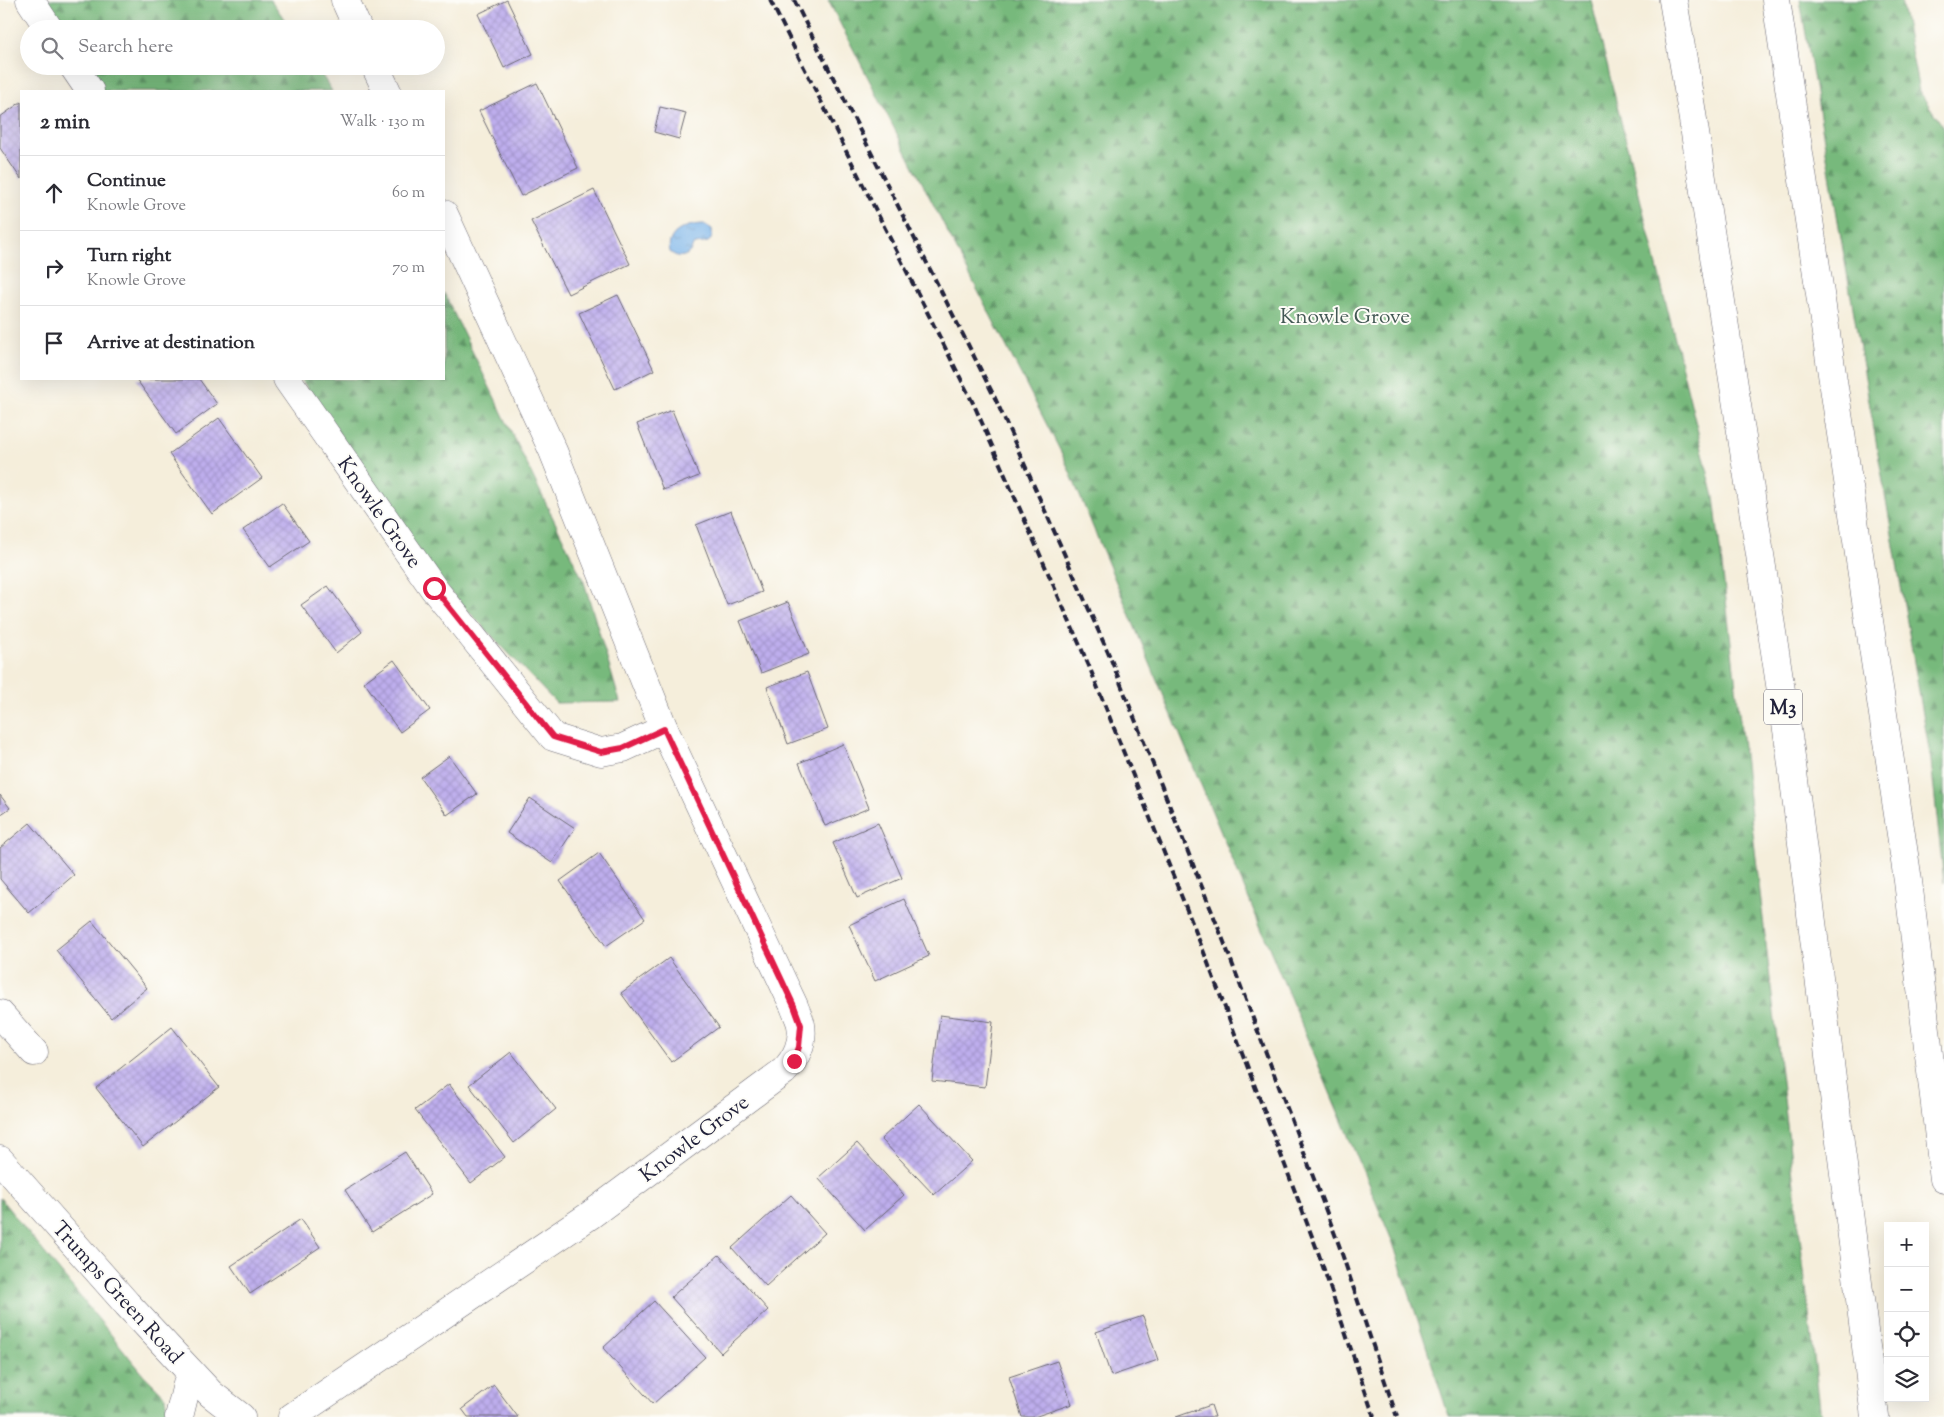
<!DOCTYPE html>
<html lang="en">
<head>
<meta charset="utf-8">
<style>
	body { margin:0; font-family:"Sorts Mill Goudy",serif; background:#f2f2f3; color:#2b2b33 }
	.controls { position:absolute; right:15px; bottom:15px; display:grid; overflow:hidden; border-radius:0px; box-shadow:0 5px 20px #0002 }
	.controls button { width:45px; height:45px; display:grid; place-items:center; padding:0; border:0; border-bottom:1px solid #e1e1e2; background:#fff; color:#2b2b33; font:25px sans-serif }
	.stop { position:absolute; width:15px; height:15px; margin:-11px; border:4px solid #e11d48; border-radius:50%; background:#fff }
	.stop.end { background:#e11d48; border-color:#fff; box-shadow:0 1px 5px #0008 }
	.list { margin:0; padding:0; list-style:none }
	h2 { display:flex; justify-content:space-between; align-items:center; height:65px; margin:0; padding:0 20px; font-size:21px }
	h2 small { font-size:16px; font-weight:400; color:#7c7c81 }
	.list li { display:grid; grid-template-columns:32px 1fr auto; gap:15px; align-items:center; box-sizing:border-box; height:75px; padding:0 20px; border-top:1px solid #e1e1e2 }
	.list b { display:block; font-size:19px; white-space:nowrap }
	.list p { margin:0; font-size:16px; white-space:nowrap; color:#7c7c81 }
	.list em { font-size:16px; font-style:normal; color:#7c7c81 }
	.icon { flex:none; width:28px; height:28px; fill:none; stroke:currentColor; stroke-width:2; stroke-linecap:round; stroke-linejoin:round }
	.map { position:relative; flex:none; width:1944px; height:1417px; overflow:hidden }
	.search { position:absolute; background:#fff; box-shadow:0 5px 20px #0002; left:20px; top:20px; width:425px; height:55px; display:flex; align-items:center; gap:12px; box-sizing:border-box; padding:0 18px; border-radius:28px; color:#7c7c81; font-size:19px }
	.panel { position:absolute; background:#fff; box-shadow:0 5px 20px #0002; left:20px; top:90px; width:425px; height:290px; border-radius:0px }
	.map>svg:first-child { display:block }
</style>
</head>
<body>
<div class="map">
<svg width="1944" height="1417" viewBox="0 0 1944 1417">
	<defs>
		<pattern id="forest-firs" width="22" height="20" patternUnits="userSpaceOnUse" patternTransform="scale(1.25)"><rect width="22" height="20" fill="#77b97c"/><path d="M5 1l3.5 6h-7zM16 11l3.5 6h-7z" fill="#619667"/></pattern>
		<pattern id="water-ripples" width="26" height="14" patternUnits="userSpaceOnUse" patternTransform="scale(1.25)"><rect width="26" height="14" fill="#78b2e9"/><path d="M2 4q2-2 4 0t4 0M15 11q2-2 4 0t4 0" fill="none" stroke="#6290be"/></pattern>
		<pattern id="building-cross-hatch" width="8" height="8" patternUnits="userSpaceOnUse" patternTransform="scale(1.25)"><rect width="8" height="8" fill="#beaeed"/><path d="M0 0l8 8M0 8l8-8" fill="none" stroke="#a395cc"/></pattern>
	</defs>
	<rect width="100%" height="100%" fill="#fdfcf7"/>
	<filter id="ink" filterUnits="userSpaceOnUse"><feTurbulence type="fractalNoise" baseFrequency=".02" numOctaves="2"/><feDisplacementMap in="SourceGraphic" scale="10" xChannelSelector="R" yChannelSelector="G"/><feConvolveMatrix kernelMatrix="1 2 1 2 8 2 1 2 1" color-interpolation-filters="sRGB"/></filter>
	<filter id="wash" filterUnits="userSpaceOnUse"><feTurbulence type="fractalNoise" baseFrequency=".0096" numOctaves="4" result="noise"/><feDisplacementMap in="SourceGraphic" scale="20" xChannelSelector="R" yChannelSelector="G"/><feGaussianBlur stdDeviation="1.12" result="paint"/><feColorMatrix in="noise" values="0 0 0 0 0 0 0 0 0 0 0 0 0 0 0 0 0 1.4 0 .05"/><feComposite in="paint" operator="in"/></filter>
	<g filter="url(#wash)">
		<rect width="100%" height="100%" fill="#f5eedb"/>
		<!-- forest -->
		<g fill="url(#forest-firs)" stroke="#4c6e5c">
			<path d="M 40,0 L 271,0 L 291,29 L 59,29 Z"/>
			<path d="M 828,0 L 1591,0 L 1714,497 L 1821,1417 L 1449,1417 L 1393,1243 L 1064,458 Z"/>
			<path d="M 1800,0 L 1901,0 L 1919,91 L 1944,128 L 1944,883 L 1931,761 Z"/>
			<path d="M 83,66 L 316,66 L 332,91 L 100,91 Z"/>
			<path d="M 444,293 L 584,582 L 620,702 L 556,703 L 437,578 L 301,379 L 444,379 Z"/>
			<path d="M 0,1198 L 143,1374 L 166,1397 L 167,1417 L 0,1417 Z"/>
		</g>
		<!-- water -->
		<path fill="url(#water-ripples)" stroke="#4d6a92" d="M 704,224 L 712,229 C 714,247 703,241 693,245 C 690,257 679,260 670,252 C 665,232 687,224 704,224 Z"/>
		<g id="blocks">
			<!-- building -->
			<g fill="url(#building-cross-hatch)">
				<path d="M 507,0 L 533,54 L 504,68 L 478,14 Z"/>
				<path d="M 537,83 L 578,168 L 521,196 L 479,111 Z"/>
				<path d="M 21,102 L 21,179 L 0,148 L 0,117 Z"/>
				<path d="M 660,107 L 686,113 L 679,139 L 654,132 Z"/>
				<path d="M 594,190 L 630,264 L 568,294 L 531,221 Z"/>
				<path d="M 618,295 L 654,370 L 615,389 L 579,313 Z"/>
				<path d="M 136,379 L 199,379 L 217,404 L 176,434 Z"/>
				<path d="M 672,410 L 699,476 L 663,490 L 637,424 Z"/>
				<path d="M 219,418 L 262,478 L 212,514 L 169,454 Z"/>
				<path d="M 282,503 L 309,541 L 270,567 L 243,530 Z"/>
				<path d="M 731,511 L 762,592 L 727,605 L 696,525 Z"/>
				<path d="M 328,586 L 362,632 L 336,653 L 301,605 Z"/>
				<path d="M 788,602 L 809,654 L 761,673 L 740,621 Z"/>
				<path d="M 394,660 L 430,710 L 400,732 L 364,682 Z"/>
				<path d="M 807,672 L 828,729 L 788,744 L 767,687 Z"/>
				<path d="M 843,744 L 869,808 L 825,826 L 799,763 Z"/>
				<path d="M 449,756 L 477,794 L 447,815 L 420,777 Z"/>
				<path d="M 0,795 L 10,808 L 0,815 Z"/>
				<path d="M 530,798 L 575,828 L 552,863 L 507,833 Z"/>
				<path d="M 30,823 L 74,875 L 29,913 L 0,879 L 0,848 Z"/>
				<path d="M 878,823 L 902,878 L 857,898 L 833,843 Z"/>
				<path d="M 599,853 L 645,919 L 606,946 L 560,881 Z"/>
				<path d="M 904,899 L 929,956 L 875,981 L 849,925 Z"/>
				<path d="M 92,921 L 147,988 L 111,1018 L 56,950 Z"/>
				<path d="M 669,958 L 719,1027 L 671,1062 L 621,993 Z"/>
				<path d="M 940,1015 L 993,1022 L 985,1087 L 932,1081 Z"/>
				<path d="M 172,1027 L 219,1087 L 143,1147 L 96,1088 Z"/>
				<path d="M 511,1052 L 556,1109 L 514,1143 L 469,1085 Z"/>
				<path d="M 449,1084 L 505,1157 L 471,1183 L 415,1110 Z"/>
				<path d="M 919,1104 L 972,1161 L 934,1195 L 881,1139 Z"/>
				<path d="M 857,1143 L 904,1195 L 865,1230 L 818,1178 Z"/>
				<path d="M 405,1152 L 432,1194 L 372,1232 L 345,1190 Z"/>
				<path d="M 791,1195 L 825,1233 L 766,1286 L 732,1248 Z"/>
				<path d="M 301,1219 L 320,1247 L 250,1294 L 231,1266 Z"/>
				<path d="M 719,1255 L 768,1310 L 721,1353 L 671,1297 Z"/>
				<path d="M 654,1301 L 705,1357 L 653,1404 L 603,1348 Z"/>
				<path d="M 1143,1316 L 1158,1360 L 1111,1376 L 1096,1332 Z"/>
				<path d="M 1057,1361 L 1072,1404 L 1034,1417 L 1022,1417 L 1009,1377 Z"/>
				<path d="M 494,1385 L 518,1417 L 468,1417 L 462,1409 Z"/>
				<path d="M 1211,1405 L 1215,1417 L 1176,1417 Z"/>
			</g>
		</g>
	</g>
	<g filter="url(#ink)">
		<use href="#blocks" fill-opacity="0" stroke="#6c6973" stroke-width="1"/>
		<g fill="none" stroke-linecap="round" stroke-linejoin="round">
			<!-- street casing -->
			<g stroke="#6c6973" stroke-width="29">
				<g id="street">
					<path d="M 30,0 L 49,29"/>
					<path d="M 345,0 L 358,29"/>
					<path d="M 73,66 L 90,91"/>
					<path d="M 375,66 L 387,91"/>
					<path d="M 287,379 L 434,589 L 553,737 L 601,752 L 623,748 L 664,729"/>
					<path d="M 0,1014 L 34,1052"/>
					<path d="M 179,1417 L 190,1372"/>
					<path d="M 292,1417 L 589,1216 L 784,1071 C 796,1059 804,1042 801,1025 C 800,1019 796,1012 794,1006 L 664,729 L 553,451 L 444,214"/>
				</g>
			</g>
			<!-- secondary casing -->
			<g stroke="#6c6973" stroke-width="29">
				<path id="secondary" d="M 0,1160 L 127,1304 L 211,1394 L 241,1417"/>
			</g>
			<!-- highway casing -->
			<g stroke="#6c6973" stroke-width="29">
				<g id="highway">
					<path d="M 1673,0 L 1691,107 L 1790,749 L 1875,1417"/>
					<path d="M 1776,0 L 1908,881 L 1944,1179"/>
				</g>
			</g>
			<!-- street -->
			<use href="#street" stroke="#fff" stroke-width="28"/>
			<!-- secondary -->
			<use href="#secondary" stroke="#fff" stroke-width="28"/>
			<!-- highway -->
			<use href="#highway" stroke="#fff" stroke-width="28"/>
			<!-- rail -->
			<g stroke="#22223b" stroke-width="4" stroke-dasharray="8 4" stroke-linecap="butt">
				<path d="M 770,0 L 975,407 L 1089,666 L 1203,950 L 1318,1252 L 1374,1417"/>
				<path d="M 794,0 L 995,398 L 1110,657 L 1224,942 L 1339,1245 L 1397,1417"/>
			</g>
		</g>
	</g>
	<g fill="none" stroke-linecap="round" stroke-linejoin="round" filter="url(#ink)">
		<!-- route -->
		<path stroke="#e11d48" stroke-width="6" d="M 434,588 L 553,737 L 601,752 L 623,748 L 664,729 L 794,1006 L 801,1025 L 799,1047 L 794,1061"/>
	</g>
	<g text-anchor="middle" stroke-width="4" stroke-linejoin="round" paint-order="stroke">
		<!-- shield labels -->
		<rect fill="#fdfcf7" stroke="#646373" stroke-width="1" x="1764" y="689.5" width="38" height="35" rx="4"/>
		<g font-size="20" font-weight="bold" fill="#22223b">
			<text x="1783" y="714">M3</text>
		</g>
		<!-- park labels -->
		<g font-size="21" fill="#445955" stroke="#fdfcf7">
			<text x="1345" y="323">Knowle Grove</text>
		</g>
		<!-- street labels -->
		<g font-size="21" fill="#22223b" stroke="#fdfcf7">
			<text transform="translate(380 512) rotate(55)" y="7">Knowle Grove</text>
			<text transform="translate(694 1138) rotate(-37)" y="7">Knowle Grove</text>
			<text transform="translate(118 1292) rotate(48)" y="7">Trumps Green Road</text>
		</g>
	</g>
</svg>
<div class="controls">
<button>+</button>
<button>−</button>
<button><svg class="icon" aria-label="locate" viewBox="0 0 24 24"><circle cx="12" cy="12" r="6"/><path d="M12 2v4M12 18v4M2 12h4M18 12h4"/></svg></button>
<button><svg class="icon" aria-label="layers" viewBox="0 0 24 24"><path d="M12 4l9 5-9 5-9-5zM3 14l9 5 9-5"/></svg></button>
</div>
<div class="stop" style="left:434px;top:588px"></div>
<div class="stop end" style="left:794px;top:1061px"></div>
<div class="search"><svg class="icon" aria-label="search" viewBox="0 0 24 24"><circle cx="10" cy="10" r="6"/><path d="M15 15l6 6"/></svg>Search here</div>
<section class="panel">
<h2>2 min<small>Walk · 130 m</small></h2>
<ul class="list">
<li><svg class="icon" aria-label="ahead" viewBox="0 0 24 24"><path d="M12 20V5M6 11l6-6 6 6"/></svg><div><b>Continue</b><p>Knowle Grove</p></div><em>60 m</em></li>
<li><svg class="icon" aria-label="right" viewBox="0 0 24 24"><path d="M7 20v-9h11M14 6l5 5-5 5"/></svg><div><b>Turn right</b><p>Knowle Grove</p></div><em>70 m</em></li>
<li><svg class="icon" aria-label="arrive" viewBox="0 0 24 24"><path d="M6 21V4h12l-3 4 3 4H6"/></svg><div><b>Arrive at destination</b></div></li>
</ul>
</section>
</div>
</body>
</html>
